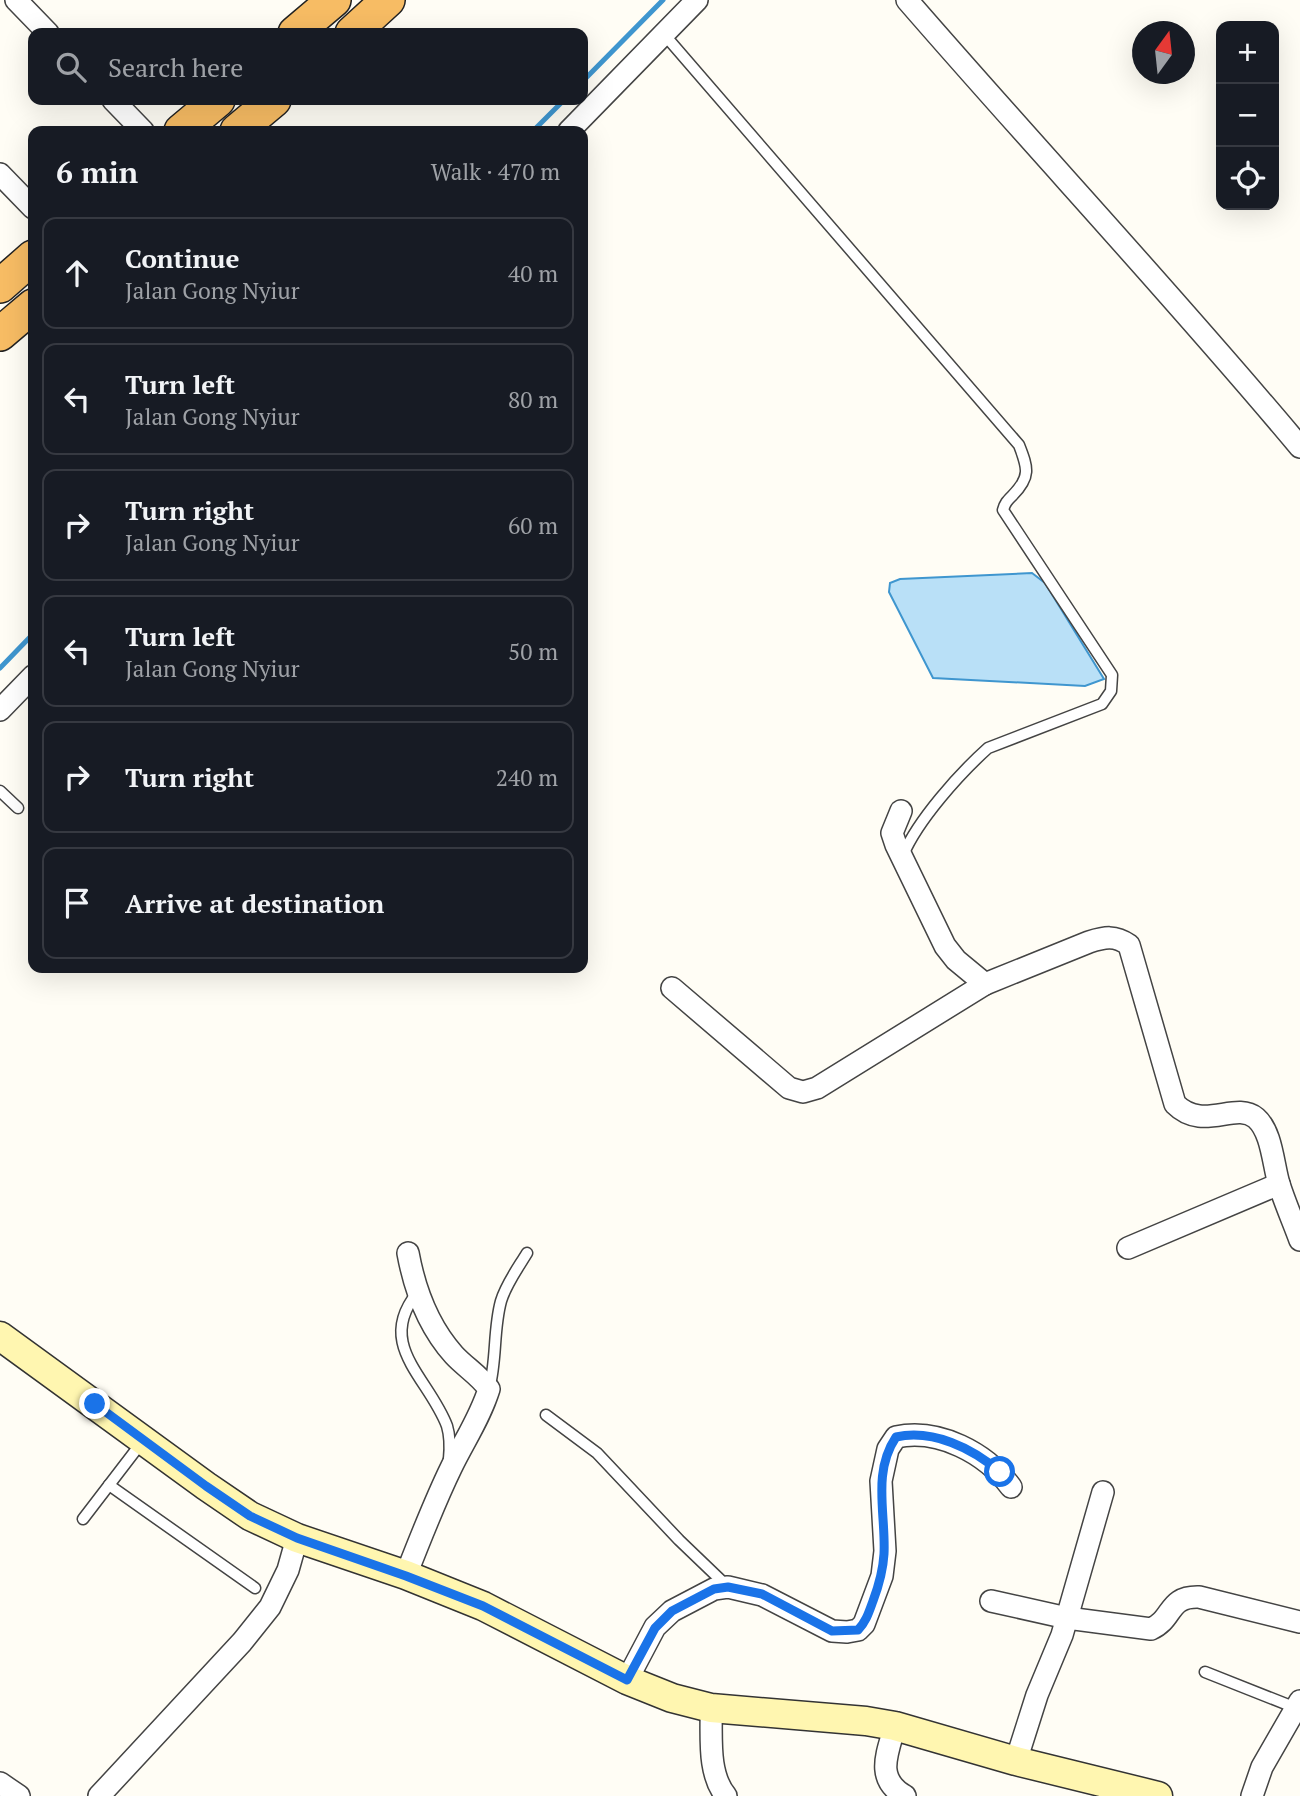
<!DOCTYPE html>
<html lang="en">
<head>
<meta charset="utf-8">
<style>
	body { margin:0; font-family:"PT Serif",serif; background:#20242c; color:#f1f3f6 }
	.controls { position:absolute; right:21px; top:21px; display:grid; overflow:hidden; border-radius:14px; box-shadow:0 7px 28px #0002 }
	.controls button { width:63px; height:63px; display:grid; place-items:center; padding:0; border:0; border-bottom:2px solid #363941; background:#171b24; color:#f1f3f6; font:35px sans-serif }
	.compass { position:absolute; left:1132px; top:21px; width:63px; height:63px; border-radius:50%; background:#171b24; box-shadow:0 7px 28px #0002; rotate:15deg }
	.stop { position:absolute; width:21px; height:21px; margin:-16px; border:5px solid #1a73e8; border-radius:50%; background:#fff }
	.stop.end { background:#1a73e8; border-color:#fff; box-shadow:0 2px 7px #0008 }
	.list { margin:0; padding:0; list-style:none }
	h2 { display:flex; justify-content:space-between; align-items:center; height:91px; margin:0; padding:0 28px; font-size:30px }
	h2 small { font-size:23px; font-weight:400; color:#9ea1a6 }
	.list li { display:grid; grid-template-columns:46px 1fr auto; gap:21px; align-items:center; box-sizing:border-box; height:112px; margin:0 14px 14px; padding:0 14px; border:2px solid #363941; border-radius:14px }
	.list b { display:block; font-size:26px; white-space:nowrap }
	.list p { margin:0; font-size:23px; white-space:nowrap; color:#9ea1a6 }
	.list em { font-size:23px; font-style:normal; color:#9ea1a6 }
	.icon { flex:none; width:38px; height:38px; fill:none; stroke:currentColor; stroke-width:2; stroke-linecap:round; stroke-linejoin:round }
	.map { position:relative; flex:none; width:1300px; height:1796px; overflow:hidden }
	.search { position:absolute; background:#171b24; box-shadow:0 7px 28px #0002; left:28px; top:28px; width:560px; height:77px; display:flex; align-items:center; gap:18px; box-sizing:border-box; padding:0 24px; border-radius:14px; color:#9ea1a6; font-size:26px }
	.panel { position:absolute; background:#171b24; box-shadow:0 7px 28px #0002; left:28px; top:126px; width:560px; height:847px; border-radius:14px }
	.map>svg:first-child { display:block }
</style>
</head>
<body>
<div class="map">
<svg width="1300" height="1796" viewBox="0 0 1300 1796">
	<rect width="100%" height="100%" fill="#fffdf5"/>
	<!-- water -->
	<path fill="#b9e0f7" stroke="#3f96cf" stroke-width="2" d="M 1032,573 L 1045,583 L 1104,679 L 1085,686 L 933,678 L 889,592 L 890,583 L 900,579 Z"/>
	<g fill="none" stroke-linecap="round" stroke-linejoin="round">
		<!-- stream -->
		<g stroke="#3f96cf" stroke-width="5">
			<path d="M 583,81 L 663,0"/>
			<path d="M 533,131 L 564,100"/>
			<path d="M 0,668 L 33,634"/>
		</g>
		<!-- service casing -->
		<g stroke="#444" stroke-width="13">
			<g id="service">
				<path d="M 663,33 L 1019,445 C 1028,468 1031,477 1012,496 C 1007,501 1005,503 1003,510 L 1112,675 L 1111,691 L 1102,704 L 988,748 C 959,774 918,820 903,855"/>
				<path d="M 0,791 L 18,808"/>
				<path d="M 417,1293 C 375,1345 429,1378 447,1426 C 450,1436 450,1449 449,1459"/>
				<path d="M 489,1389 C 497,1360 493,1330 501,1301 C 506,1284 518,1268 527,1253"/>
				<path d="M 546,1415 L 597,1453 L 679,1540 L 728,1587"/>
				<path d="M 109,1485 L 255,1588"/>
				<path d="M 83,1519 L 142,1442"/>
				<path d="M 1205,1672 L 1296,1708"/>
			</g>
		</g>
		<!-- minor casing -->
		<g stroke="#444" stroke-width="24">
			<g id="minor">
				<path d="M 16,0 L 48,33"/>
				<path d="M 907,0 C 1037,150 1173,295 1300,447"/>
				<path d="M 113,100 L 143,131"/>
				<path d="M 569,131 L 697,0"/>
				<path d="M 0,174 L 33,208"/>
				<path d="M 0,710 L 33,676"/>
				<path d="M 901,811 L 892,833 L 896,845 L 945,946 L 956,960 L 985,984 L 1089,942 C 1105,937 1115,935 1129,945 L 1175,1104 C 1203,1132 1235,1101 1256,1118 C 1272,1132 1273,1164 1279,1184 C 1285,1203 1293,1221 1300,1240"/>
				<path d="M 672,988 L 789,1088 L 803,1092 L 817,1088 L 985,984"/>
				<path d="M 1128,1248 L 1279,1184"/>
				<path d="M 406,1575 C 420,1539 434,1503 451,1468 C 464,1441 480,1418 489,1389 C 479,1375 465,1367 454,1355 C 428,1326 415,1291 408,1253"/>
				<path d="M 991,1601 L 1067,1618 L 1151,1629 C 1174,1619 1167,1596 1199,1597 L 1300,1622"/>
				<path d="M 627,1680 L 655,1627 L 672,1611 L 714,1589 L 728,1587 L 762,1595 L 832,1631 L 847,1632 L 858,1630 L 864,1624 L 882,1576 L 885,1551 L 881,1481 L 888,1449 L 896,1437 C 939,1428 986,1453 1011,1487"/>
				<path d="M 711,1708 C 712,1735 707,1773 726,1796"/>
				<path d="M 895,1726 C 887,1754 875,1779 905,1796"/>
				<path d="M 1016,1761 L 1037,1695 L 1062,1635 L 1103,1492"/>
				<path d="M 0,1783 L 19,1796"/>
				<path d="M 99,1796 L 242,1642 L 270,1607 L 288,1570 L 297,1538"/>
				<path d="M 1252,1796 L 1262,1767 L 1300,1701"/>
			</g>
		</g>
		<!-- secondary casing -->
		<g stroke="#333" stroke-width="31">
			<path id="secondary" d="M 0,1336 L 206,1486 L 250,1516 L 297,1538 L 406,1575 L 483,1606 L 627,1680 L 672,1698 L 711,1708 L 866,1721 L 895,1726 L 1016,1761 L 1158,1796"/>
		</g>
		<!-- trunk casing -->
		<g stroke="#222" stroke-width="36">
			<g id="trunk">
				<path d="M 295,33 L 334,0"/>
				<path d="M 352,33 L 388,0"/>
				<path d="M 181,131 L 218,100"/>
				<path d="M 237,131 L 274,100"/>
				<path d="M 0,286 L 33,257"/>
				<path d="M 0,334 L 33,306"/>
			</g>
		</g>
		<!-- service -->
		<use href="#service" stroke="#fff" stroke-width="10"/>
		<!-- minor -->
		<use href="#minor" stroke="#fff" stroke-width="21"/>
		<!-- secondary -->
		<use href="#secondary" stroke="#fff6b0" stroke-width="28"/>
		<!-- trunk -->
		<use href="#trunk" stroke="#f7bc64" stroke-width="33"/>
	</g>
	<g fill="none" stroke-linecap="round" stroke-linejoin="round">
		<!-- route -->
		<path stroke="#1a73e8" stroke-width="9" d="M 95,1404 L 206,1486 L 250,1516 L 297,1538 L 406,1576 L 483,1606 L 627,1680 L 655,1628 L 672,1611 L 714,1589 L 728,1587 L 762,1594 L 832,1631 L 858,1630 C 866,1622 869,1612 873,1601 C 879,1585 883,1571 884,1554 C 886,1514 872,1473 896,1437 C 933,1429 972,1448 1000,1472"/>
	</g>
</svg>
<div class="controls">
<button>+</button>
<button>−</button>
<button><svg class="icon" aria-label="locate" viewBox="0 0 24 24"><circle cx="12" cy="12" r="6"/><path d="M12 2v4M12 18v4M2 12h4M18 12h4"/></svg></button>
</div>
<svg class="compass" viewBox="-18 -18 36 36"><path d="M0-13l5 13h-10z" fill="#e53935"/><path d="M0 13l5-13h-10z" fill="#9ea1a6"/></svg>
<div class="stop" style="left:1000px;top:1472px"></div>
<div class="stop end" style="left:95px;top:1404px"></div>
<div class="search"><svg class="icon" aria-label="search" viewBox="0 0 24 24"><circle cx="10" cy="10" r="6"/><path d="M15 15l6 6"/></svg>Search here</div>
<section class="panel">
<h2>6 min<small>Walk · 470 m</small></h2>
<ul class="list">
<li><svg class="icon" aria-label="ahead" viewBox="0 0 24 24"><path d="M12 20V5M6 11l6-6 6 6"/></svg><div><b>Continue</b><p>Jalan Gong Nyiur</p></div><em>40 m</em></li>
<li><svg class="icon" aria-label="left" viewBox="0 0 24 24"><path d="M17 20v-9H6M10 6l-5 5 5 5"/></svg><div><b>Turn left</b><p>Jalan Gong Nyiur</p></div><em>80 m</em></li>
<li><svg class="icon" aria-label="right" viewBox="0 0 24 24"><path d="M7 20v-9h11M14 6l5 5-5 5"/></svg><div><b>Turn right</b><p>Jalan Gong Nyiur</p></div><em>60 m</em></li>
<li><svg class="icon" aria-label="left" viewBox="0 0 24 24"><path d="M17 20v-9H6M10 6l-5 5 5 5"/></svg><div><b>Turn left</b><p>Jalan Gong Nyiur</p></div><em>50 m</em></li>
<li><svg class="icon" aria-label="right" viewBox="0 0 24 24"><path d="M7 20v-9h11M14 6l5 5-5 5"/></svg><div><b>Turn right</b></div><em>240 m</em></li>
<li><svg class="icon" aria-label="arrive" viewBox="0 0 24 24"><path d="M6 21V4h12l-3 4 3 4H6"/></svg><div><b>Arrive at destination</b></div></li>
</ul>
</section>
</div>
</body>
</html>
